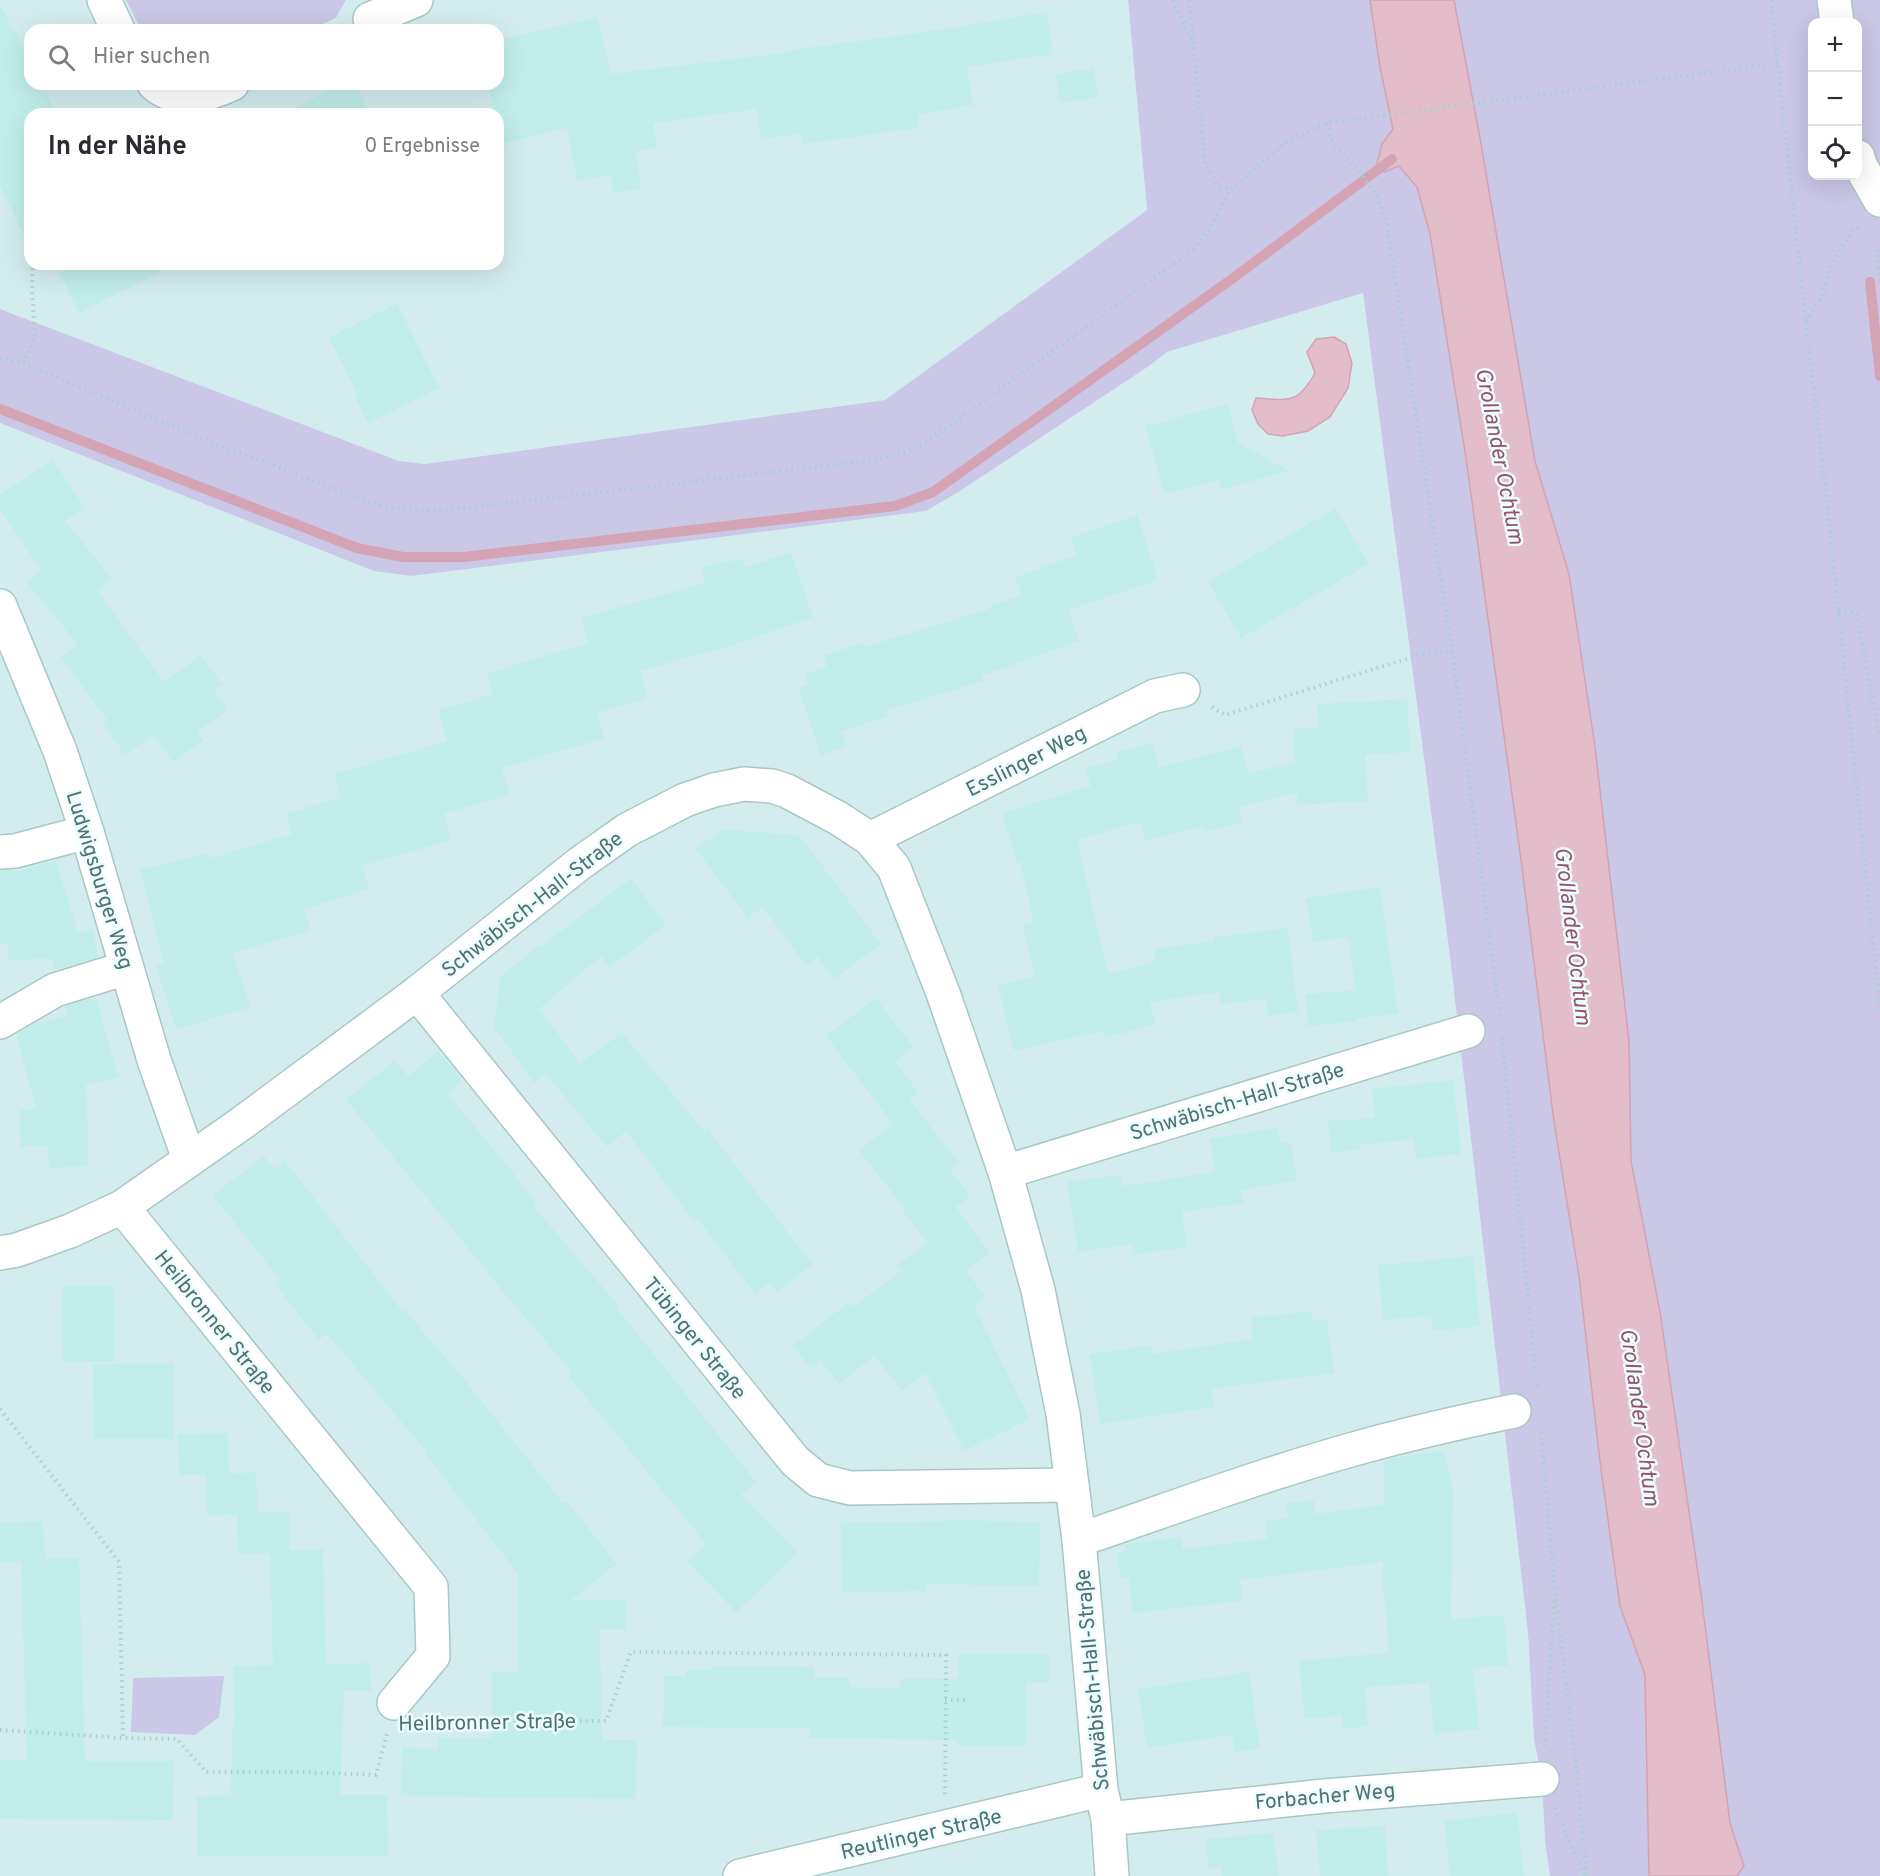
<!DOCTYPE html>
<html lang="de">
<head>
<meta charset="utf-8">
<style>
	body { margin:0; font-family:Overpass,sans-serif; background:#f7f7f7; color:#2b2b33 }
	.controls { position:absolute; right:18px; top:18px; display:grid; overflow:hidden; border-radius:12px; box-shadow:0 6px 24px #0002 }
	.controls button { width:54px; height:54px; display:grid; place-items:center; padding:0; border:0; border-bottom:2px solid #e1e1e2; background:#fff; color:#2b2b33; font:30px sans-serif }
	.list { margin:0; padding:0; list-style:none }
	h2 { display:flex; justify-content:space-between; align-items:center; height:78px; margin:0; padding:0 24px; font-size:26px }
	h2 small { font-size:20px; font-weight:400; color:#7c7c81 }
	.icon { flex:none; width:33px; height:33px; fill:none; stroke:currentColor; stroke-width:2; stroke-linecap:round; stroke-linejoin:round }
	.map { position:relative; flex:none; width:1880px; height:1876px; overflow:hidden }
	.search { position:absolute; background:#fff; box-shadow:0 6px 24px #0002; left:24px; top:24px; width:480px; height:66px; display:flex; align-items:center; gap:15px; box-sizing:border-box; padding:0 21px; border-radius:18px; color:#7c7c81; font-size:22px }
	.panel { position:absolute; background:#fff; box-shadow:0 6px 24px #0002; left:24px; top:108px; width:480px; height:162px; border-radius:18px }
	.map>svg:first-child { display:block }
</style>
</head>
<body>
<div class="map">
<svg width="1880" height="1876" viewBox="0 0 1880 1876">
	<rect width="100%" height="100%" fill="#e7f8fb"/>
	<!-- residential -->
	<g fill="#d3edef" fill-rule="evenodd">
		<path d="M 0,0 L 126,0 L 141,30 L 30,30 L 30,84 L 498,84 L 498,30 L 309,30 L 336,18 L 346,0 L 1128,0 L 1147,210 L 885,400 L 425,464 L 399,461 L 0,309 ZM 30,114 L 498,114 L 498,264 L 30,264 Z"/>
		<path d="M 1363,293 L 1450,957 L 1528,1633 L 1534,1740 L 1542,1779 L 1545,1842 L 1550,1876 L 0,1876 L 0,423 L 374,571 L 411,576 L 960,491 L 1149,366 L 1167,352 Z"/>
	</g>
	<!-- green -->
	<g fill="#cac7e7" fill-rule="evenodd">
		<path d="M 126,0 L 346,0 L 336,18 L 309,30 L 141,30 Z"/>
		<path d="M 1128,0 L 1370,0 L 1380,67 L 1394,129 L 1382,144 L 1417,187 L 1430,234 L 1466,458 L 1522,867 L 1554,1122 L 1579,1276 L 1600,1462 L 1620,1606 L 1645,1675 L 1649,1876 L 1550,1876 L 1545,1842 L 1542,1779 L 1534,1740 L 1528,1633 L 1450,957 L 1363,293 L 1167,352 L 1149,366 L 960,491 L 926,511 L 411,576 L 374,571 L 0,423 L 0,309 L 399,461 L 425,464 L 885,400 L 1147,210 Z"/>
		<path d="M 1454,0 L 1880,0 L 1880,1876 L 1737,1876 L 1744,1865 L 1730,1823 L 1701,1594 L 1660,1312 L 1631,1161 L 1629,1041 L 1595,747 L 1569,574 L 1535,461 L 1480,138 ZM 1812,22 L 1858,22 L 1858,176 L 1812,176 Z"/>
		<path d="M 224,1676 L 219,1717 L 195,1735 L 131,1732 L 133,1678 Z"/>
	</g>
	<!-- water -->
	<g fill="#e3bdca" stroke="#d4a4b4" stroke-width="1.5">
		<path d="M 1370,0 L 1454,0 L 1480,138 L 1535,461 L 1569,574 L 1595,747 L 1629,1041 L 1631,1161 L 1660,1312 L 1701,1594 L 1730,1823 L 1744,1866 L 1737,1876 L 1649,1876 L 1645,1675 L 1620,1606 L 1600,1462 L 1579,1276 L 1554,1122 L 1522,867 L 1466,458 L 1430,234 L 1417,187 L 1399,166 L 1384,172 L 1377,163 L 1382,144 L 1393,129 L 1380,67 Z"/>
		<path d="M 1334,337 L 1346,344 L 1352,363 L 1348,388 L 1330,417 L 1308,431 L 1283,436 L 1268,434 L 1258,424 L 1252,410 L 1256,398 C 1289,400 1297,405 1315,373 L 1307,352 L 1316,339 Z"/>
	</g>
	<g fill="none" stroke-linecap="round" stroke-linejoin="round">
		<!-- stream -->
		<g stroke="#d4a4b4" stroke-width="10">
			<path d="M 1870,282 L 1880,376"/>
			<path d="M 0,409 L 357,548 L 403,557 L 464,557 L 895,506 L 933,492 L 1236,276 L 1392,159"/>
		</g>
	</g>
	<!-- building -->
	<g fill="#c1eeea">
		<path d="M 0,4 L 30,62 L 30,84 L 42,84 L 57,114 L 30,114 L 30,247 L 0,186 Z"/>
		<path d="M 1047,12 L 1053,54 L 967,67 L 973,105 L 918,115 L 918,128 L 803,144 L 801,133 L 761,140 L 757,109 L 653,123 L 657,147 L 636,151 L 641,189 L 613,193 L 611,175 L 577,181 L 567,128 L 503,144 L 498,126 L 498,114 L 495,114 L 487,84 L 498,84 L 498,41 L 597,17 L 611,74 L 791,52 L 791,50 L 926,32 Z"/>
		<path d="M 1094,68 L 1098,98 L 1060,103 L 1056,74 Z"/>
		<path d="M 342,84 L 355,84 L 370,114 L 282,114 Z"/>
		<path d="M 55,264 L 178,264 L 79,313 Z"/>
		<path d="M 397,303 L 439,388 L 368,423 L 355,397 L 358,395 L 329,338 Z"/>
		<path d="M 1228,404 L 1238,443 L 1290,471 L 1222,489 L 1219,480 L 1164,494 L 1146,426 Z"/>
		<path d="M 53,460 L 85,508 L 65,521 L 112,579 L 97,590 L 164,682 L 201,655 L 222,684 L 214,689 L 228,710 L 197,732 L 203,741 L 173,762 L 153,735 L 125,755 L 103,724 L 108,721 L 61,657 L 78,645 L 27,582 L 41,570 L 0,509 L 0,495 Z"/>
		<path d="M 1336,508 L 1369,564 L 1241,638 L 1208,582 Z"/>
		<path d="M 1137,515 L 1158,580 L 1068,610 L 1079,641 L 981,676 L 983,681 L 885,711 L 887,716 L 841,732 L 847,747 L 821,755 L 798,688 L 808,685 L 805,674 L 827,666 L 824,655 L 863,643 L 864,647 L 989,609 L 988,607 L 1022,595 L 1015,577 L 1077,555 L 1071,537 Z"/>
		<path d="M 791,552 L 813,617 L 730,646 L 640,671 L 647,698 L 597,713 L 605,738 L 502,768 L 510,794 L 444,814 L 451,840 L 362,866 L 369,889 L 304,909 L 311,930 L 233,953 L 250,1007 L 176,1030 L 156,966 L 164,964 L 140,870 L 210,853 L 211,858 L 292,834 L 286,814 L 340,797 L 334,774 L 447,741 L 438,710 L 493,694 L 487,673 L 588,643 L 581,618 L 705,583 L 701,568 L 719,562 L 742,560 L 745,568 Z"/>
		<path d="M 1407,699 L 1410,752 L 1365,755 L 1368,801 L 1297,805 L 1297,792 L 1238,807 L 1242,822 L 1206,832 L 1204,826 L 1145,841 L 1140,822 L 1079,839 L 1080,844 L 1078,845 L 1108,974 L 1156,961 L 1154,949 L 1214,941 L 1214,937 L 1288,928 L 1298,1012 L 1268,1016 L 1266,999 L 1221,1004 L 1220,992 L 1150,1002 L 1156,1025 L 1104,1038 L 1102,1031 L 1014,1051 L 998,985 L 1035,977 L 1023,925 L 1034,923 L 1020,862 L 1017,863 L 1002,813 L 1091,786 L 1086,768 L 1118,760 L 1116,753 L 1153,743 L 1159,767 L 1241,746 L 1248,774 L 1295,762 L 1293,729 L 1318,728 L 1317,704 Z"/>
		<path d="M 725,829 L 800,836 L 881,944 L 834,979 L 818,957 L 806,966 L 763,907 L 748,918 L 695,848 Z"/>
		<path d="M 56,860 L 78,933 L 92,929 L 99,957 L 55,970 L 51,958 L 8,961 L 7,943 L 0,944 L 0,871 L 26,869 Z"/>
		<path d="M 631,878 L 666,925 L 610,967 L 601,956 L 539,1009 L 580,1063 L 622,1033 L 705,1132 L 708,1130 L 813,1265 L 776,1292 L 770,1283 L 755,1294 L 699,1220 L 695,1223 L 626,1131 L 607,1147 L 546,1074 L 534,1083 L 494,1027 L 500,977 L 539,945 L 540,947 Z"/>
		<path d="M 1380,887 L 1398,1013 L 1357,1019 L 1357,1021 L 1308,1026 L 1305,994 L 1356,990 L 1348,937 L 1313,942 L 1306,898 Z"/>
		<path d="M 96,997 L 118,1077 L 86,1085 L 89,1166 L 49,1168 L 48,1146 L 21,1147 L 19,1110 L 36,1109 L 16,1034 L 34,1024 L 68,1015 L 66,1006 Z"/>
		<path d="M 876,998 L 913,1047 L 895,1061 L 918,1092 L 909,1099 L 959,1163 L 950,1170 L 970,1196 L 956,1207 L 990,1253 L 966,1271 L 986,1297 L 974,1306 L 1030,1419 L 964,1451 L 925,1373 L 902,1391 L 875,1356 L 839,1384 L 820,1360 L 810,1367 L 793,1346 L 849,1302 L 853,1307 L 901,1271 L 896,1266 L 927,1243 L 901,1208 L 903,1206 L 859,1150 L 893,1124 L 826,1036 Z"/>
		<path d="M 438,1051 L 462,1080 L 447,1093 L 514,1174 L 537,1204 L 534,1207 L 619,1306 L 617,1308 L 756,1482 L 741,1494 L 798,1553 L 736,1612 L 687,1562 L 706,1544 L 568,1375 L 572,1372 L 487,1273 L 488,1272 L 346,1100 L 395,1060 L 408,1076 Z"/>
		<path d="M 1453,1080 L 1461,1154 L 1416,1159 L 1414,1139 L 1360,1145 L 1360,1150 L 1331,1152 L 1328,1121 L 1375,1118 L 1372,1089 Z"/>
		<path d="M 1277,1128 L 1280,1143 L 1291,1142 L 1297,1181 L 1241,1190 L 1243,1203 L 1182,1212 L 1187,1247 L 1133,1255 L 1132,1244 L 1078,1252 L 1067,1182 L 1121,1175 L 1123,1186 L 1215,1172 L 1210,1139 Z"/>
		<path d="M 264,1156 L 275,1169 L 285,1161 L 403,1312 L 405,1310 L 466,1382 L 563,1503 L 566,1500 L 617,1564 L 571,1600 L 626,1600 L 626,1629 L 600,1629 L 602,1740 L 637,1740 L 636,1799 L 401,1796 L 402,1748 L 438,1749 L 438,1738 L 492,1738 L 492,1672 L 518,1672 L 518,1574 L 425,1453 L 427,1452 L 327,1334 L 319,1340 L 275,1284 L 280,1280 L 213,1195 Z"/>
		<path d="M 1473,1256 L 1480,1326 L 1432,1331 L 1431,1316 L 1383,1320 L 1378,1265 Z"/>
		<path d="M 114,1285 L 114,1362 L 63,1362 L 62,1286 Z"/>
		<path d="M 1312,1311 L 1313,1321 L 1327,1320 L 1334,1373 L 1211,1389 L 1214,1407 L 1100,1424 L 1090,1354 L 1151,1345 L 1152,1354 L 1253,1339 L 1251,1318 Z"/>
		<path d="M 174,1363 L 174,1439 L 94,1439 L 93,1364 Z"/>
		<path d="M 228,1433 L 229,1474 L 256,1472 L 258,1513 L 289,1512 L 290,1550 L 323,1549 L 326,1664 L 370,1663 L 371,1691 L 344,1691 L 340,1795 L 387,1795 L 388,1856 L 197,1856 L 197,1797 L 231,1795 L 232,1727 L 235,1727 L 233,1666 L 273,1665 L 270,1553 L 238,1554 L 237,1514 L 207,1516 L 206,1475 L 179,1475 L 178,1434 Z"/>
		<path d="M 1443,1450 L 1453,1490 L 1451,1619 L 1504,1615 L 1508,1666 L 1473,1668 L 1479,1730 L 1434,1733 L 1429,1683 L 1365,1687 L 1368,1726 L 1343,1729 L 1342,1716 L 1305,1719 L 1299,1661 L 1389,1653 L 1385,1597 L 1383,1597 L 1383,1562 L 1240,1580 L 1243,1601 L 1133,1613 L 1129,1577 L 1120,1578 L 1117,1553 L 1126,1551 L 1125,1544 L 1181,1537 L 1182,1549 L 1267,1539 L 1265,1521 L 1288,1518 L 1286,1503 L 1314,1500 L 1315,1514 L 1384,1505 L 1384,1460 Z"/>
		<path d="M 946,1520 L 1040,1522 L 1039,1586 L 926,1584 L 926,1591 L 842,1592 L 841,1523 L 946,1521 Z"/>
		<path d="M 43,1521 L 45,1559 L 79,1558 L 85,1761 L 174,1761 L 173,1820 L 0,1819 L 0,1760 L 27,1760 L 21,1562 L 0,1563 L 0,1522 Z"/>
		<path d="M 959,1654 L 1050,1654 L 1049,1683 L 1026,1683 L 1026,1746 L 957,1746 L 957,1740 L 810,1738 L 810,1728 L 663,1727 L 664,1676 L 686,1676 L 686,1670 L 713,1670 L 713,1666 L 814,1667 L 814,1677 L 849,1677 L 849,1687 L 900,1688 L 900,1679 L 958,1679 Z"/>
		<path d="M 1249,1672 L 1260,1749 L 1235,1752 L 1232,1735 L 1147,1748 L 1138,1689 Z"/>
		<path d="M 1517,1813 L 1524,1876 L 1450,1876 L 1444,1821 Z"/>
		<path d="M 1385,1826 L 1388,1876 L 1320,1876 L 1316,1830 Z"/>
		<path d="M 1273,1833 L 1279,1876 L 1222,1876 L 1221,1867 L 1208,1868 L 1206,1839 Z"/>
	</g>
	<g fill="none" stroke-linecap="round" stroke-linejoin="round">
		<!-- minor casing -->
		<g stroke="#a9c7c6" stroke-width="36">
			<g id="minor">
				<path d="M 104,0 L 118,30"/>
				<path d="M 1834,0 L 1837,22"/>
				<path d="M 370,19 L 416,0"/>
				<path d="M 154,84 C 177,104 208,95 232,84"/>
				<path d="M 1858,157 L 1860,165 L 1880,200"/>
				<path d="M 0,606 L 60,751 L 87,832 L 154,1060 L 189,1159"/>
				<path d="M 870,839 L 1155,696 L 1183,690"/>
				<path d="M 0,852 L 15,851 L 87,832"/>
				<path d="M 417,993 L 795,1461 L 818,1480 L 850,1488 L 1072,1485"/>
				<path d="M 0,1022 L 55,990 L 126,968"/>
				<path d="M 1005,1172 L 1468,1031"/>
				<path d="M 122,1207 L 431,1587 L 433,1656 L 394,1703"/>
				<path d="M 0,1253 L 17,1250 L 70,1231 L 122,1207 L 242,1123 L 417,993 L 579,864 L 627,830 L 685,800 L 714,790 L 744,784 L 772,786 L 787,791 L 838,818 L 870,839 L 894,868 L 943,993 L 1005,1172 L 1038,1290 L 1063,1414 L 1079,1540 L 1101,1790 L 1108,1819 L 1112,1876"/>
				<path d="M 1079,1540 C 1170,1509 1261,1475 1354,1449 C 1407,1434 1460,1422 1514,1411"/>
				<path d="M 1108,1819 L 1324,1796 L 1542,1779"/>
				<path d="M 740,1876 L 1101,1790"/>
			</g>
		</g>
		<!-- path -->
		<g stroke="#a4d3ce" stroke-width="4" stroke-dasharray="1.5 4.5" stroke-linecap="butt">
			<path d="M 1173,0 L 1192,42"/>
			<path d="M 1189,0 L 1205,163 L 1217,184 L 1229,191"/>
			<path d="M 1771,0 L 1806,322 L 1828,510 L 1880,1010"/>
			<path d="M 1327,123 L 1330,139 L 1358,170 L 1374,191 L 1386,218 L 1452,650 L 1500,1016"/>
			<path d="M 1880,250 L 1877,257 L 1880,284"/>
			<path d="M 1806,321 L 1823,294 L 1833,261 L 1854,229 L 1862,227"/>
			<path d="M 0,358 L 23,363 L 203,439 L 380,506 L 429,510 L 456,509 L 883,459 L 907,452 L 931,439 L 1193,250 L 1210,229 L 1229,191 L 1287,142 L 1327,123 L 1779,63"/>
			<path d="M 23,363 L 35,338 L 32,288 L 33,264"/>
			<path d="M 1839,611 L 1856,613 L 1880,738"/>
			<path d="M 1212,707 L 1225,715 L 1419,655 L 1452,650"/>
			<path d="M 1502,1038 L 1537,1386"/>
			<path d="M 0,1409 L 119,1562 L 123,1738"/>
			<path d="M 1541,1432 L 1555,1591 L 1577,1773 L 1587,1876"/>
			<path d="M 945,1700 L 965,1700"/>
			<path d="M 424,1720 L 606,1721 L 631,1652 L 946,1655 L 945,1795"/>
			<path d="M 0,1730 L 123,1738 L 177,1739 L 206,1772 L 298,1772 L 376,1775 L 387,1734"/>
			<path d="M 1545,1746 L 1554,1601"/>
			<path d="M 1555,1808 L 1584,1876"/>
		</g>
		<!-- minor -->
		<use href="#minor" stroke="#fff" stroke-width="33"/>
	</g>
	<g text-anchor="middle" stroke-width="5" stroke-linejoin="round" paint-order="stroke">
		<!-- street labels -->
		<g font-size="21" fill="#4e726e" stroke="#edfcfe">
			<text transform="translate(1026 761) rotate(-27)" y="7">Esslinger Weg</text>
			<text transform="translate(100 880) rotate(73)" y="7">Ludwigsburger Weg</text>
			<text transform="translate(532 904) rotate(-38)" y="7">Schwäbisch-Hall-Straße</text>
			<text transform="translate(1237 1101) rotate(-17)" y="7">Schwäbisch-Hall-Straße</text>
			<text transform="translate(215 1322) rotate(51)" y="7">Heilbronner Straße</text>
			<text transform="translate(695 1338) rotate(51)" y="7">Tübinger Straße</text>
			<text transform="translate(1092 1680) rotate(-95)" y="7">Schwäbisch-Hall-Straße</text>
			<text transform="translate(487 1722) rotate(-1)" y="7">Heilbronner Straße</text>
			<text transform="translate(1325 1796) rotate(-5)" y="7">Forbacher Weg</text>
			<text transform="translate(921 1834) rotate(-13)" y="7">Reutlinger Straße</text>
		</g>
		<!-- water labels -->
		<g font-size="22" font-style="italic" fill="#985369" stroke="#edfcfe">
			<text transform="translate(1501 456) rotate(79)" y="8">Grollander Ochtum</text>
			<text transform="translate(1574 936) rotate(83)" y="8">Grollander Ochtum</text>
			<text transform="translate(1641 1417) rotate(82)" y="8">Grollander Ochtum</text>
		</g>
	</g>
</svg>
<div class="controls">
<button>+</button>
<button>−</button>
<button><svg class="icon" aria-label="locate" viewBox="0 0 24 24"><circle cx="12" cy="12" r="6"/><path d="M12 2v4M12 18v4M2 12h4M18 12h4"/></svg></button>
</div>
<div class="search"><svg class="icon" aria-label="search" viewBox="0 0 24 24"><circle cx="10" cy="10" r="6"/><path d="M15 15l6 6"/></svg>Hier suchen</div>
<section class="panel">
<h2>In der Nähe<small>0 Ergebnisse</small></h2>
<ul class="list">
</ul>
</section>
</div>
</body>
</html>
